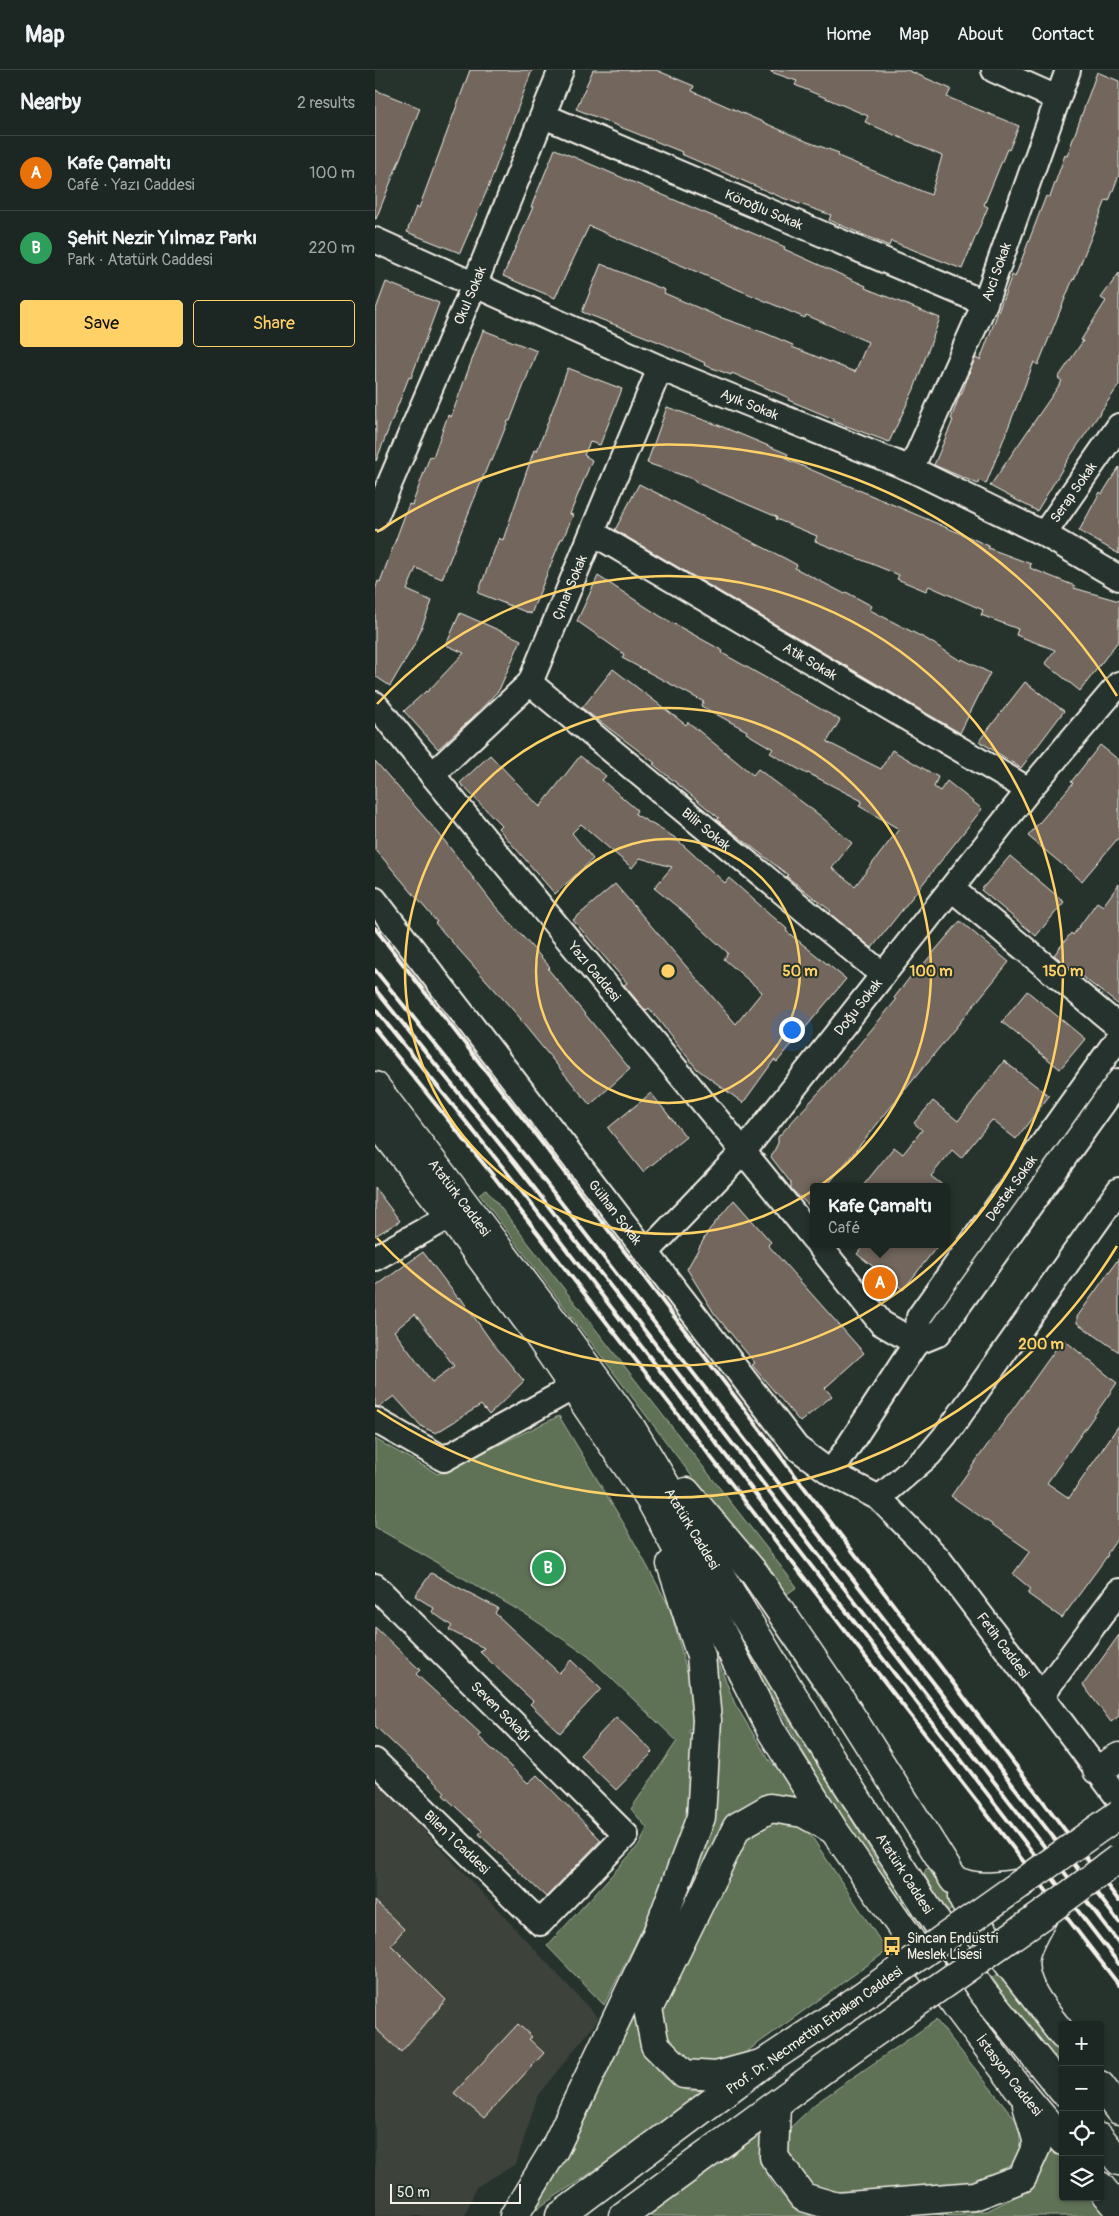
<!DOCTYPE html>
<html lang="en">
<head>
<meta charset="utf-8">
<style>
	body { margin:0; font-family:Pangolin,sans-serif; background:#29322f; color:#f1f3f6 }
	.controls { position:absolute; right:15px; bottom:15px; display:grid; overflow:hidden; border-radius:5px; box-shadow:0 1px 4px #0004 }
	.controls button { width:45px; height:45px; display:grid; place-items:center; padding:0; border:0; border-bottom:1px solid #3a4340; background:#1c2622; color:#f1f3f6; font:25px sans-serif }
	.scale { position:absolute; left:15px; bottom:12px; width:131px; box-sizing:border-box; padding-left:5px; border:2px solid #f4f1e8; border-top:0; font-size:14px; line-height:18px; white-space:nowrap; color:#f4f1e8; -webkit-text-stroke:4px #26332d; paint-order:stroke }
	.you { position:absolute; left:416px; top:959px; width:18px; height:18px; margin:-12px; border:4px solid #fff; border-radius:50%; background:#1a73e8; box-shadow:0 0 0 8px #1a73e833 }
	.badge { display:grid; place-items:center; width:32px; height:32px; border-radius:50%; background:#ffd166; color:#fff; font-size:16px; font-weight:700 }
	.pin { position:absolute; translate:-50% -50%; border:2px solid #fff; box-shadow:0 1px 5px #0006 }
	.popup { position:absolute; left:435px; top:1113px; width:140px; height:65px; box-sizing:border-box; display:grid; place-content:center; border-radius:5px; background:#1c2622; filter:drop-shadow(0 1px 4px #0005); font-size:16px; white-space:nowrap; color:#a0a5a5 }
	.popup b { font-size:19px; color:#f1f3f6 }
	.popup::after { content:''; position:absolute; left:50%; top:100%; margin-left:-10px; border:10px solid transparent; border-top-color:#1c2622 }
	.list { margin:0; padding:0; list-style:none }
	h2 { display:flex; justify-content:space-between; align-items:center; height:65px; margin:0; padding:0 20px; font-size:21px }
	h2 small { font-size:16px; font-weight:400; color:#a0a5a5 }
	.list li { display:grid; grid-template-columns:32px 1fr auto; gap:15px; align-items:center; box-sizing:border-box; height:75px; padding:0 20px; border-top:1px solid #3a4340 }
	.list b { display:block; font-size:19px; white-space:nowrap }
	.list p { margin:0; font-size:16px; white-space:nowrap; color:#a0a5a5 }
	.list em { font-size:16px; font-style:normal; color:#a0a5a5 }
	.actions { display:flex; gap:10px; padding:15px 20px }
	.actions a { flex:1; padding:11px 0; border:1px solid #ffd166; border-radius:5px; text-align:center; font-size:18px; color:#ffd166 }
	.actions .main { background:#ffd166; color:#111 }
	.icon { flex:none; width:28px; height:28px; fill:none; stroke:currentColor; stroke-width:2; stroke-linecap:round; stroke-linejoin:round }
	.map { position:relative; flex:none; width:744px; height:2146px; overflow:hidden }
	header { display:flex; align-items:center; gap:30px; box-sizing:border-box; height:70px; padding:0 25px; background:#1c2622; border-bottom:1px solid #3a4340 }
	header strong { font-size:24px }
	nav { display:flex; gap:28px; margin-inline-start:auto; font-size:18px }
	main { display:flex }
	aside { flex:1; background:#1c2622 }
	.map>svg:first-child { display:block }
</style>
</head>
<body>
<header>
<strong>Map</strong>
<nav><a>Home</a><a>Map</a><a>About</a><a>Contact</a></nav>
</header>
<main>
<aside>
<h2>Nearby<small>2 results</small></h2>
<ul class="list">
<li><span class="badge" style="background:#e8710a">A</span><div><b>Kafe Çamaltı</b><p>Café · Yazı Caddesi</p></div><em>100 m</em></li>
<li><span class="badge" style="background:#2e9e5b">B</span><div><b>Şehit Nezir Yılmaz Parkı</b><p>Park · Atatürk Caddesi</p></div><em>220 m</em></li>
</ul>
<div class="actions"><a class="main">Save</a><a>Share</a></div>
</aside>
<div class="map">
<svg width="744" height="2146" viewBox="0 0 744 2146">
	<rect width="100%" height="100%" fill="#26332d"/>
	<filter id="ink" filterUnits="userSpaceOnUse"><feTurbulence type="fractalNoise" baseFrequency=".02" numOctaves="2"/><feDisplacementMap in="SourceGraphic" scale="10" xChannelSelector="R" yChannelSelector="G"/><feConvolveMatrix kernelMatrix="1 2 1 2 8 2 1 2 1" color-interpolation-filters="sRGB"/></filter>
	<g filter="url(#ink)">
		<!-- built -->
		<path fill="#3d423b" d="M 0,1707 L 224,1949 L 163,2025 L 141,2094 L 101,2117 L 90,2146 L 0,2146 Z"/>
		<!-- green -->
		<g fill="#5f7254" stroke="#aab29e">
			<path d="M 111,1119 L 422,1517 L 412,1524 L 406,1524 L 383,1494 L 104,1124 Z"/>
			<path d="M 184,1346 L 252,1459 L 295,1538 L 316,1617 L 318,1656 L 313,1661 L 317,1665 C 317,1680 320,1697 318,1711 C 305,1791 265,1864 229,1935 L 172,1876 L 265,1774 L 272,1758 L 256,1739 L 302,1671 L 213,1586 L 152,1545 L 0,1457 L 0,1369 L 63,1404 Z"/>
			<path d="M 361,1495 L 584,1833 L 571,1844 L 549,1804 L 551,1799 L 555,1798 L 569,1811 L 357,1497 Z"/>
			<path d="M 330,1509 L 362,1555 L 408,1640 L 506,1797 L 549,1855 L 542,1860 L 470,1755 Z"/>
			<path d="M 330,1559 L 360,1634 L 394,1690 L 416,1712 L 433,1741 L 372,1738 L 347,1754 L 324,1808 L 315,1805 Z"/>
			<path d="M 413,1752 L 433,1761 L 512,1881 L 346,2000 L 314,2000 L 289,1976 L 283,1945 L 372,1763 L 395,1753 Z"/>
			<path d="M 624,1904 L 688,1987 L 688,2004 L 643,1946 L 617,1907 Z"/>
			<path d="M 259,1939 L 262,1959 L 270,1984 L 290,2008 L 314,2021 L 341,2020 L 151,2146 Z"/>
			<path d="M 561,1950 L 645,2055 L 645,2084 L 636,2100 L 621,2112 L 450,2126 L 424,2114 L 411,2092 L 413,2060 L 440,2034 Z"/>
			<path d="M 390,2060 C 383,2104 399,2126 437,2146 L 269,2146 Z"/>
			<path d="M 670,2065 L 688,2087 L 688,2127 L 721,2127 L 737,2146 L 573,2146 L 553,2143 L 612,2141 L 646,2124 L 662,2107 Z"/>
		</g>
		<!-- building -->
		<g fill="#72665d" stroke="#f4f1e8" fill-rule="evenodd">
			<path d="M 95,0 L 157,0 L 113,118 L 85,183 L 32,162 L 41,137 L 44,138 Z"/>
			<path d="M 218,0 L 281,0 L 319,16 L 317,21 L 433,72 L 464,83 L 463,86 L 556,125 L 567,86 L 490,52 L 493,46 L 420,15 L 422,11 L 396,2 L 396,0 L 532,0 L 576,19 L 572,27 L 644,56 L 634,80 L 632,79 L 609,135 L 613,137 L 587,199 L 516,171 L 514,176 L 454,150 L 456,145 L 408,128 L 306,84 L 307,82 L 201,39 Z"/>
			<path d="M 722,2 L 744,11 L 744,105 L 734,131 L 731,130 L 699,210 L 698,209 L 663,295 L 659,292 L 611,414 L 604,410 L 603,414 L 559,395 L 578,350 L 576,349 L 585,324 L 586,325 L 600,288 L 605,290 L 637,205 L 640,207 L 671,126 L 675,127 L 690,85 L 692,86 Z"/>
			<path d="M 0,20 L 45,38 L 1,149 L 0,149 Z"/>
			<path d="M 180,79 L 410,177 L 409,179 L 491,216 L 490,218 L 565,248 L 539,319 L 514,372 L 458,351 L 459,349 L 413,330 L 414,328 L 357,303 L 356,305 L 329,295 L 330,293 L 289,274 L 207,242 L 226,194 L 290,220 L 289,223 L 347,248 L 390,263 L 418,275 L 417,277 L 480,302 L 493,272 L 431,245 L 430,248 L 214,156 L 180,228 L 128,206 L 158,137 L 156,137 Z"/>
			<path d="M 744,203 L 744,315 L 694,388 L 662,441 L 615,416 L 687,311 L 683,308 L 708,271 L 706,270 L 731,231 L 726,228 Z"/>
			<path d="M 11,212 L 64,233 L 36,308 L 34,307 L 1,391 L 0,242 Z"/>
			<path d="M 108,260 L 162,281 L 135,351 L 133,351 L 117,391 L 115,390 L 67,509 L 41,498 L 32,520 L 57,531 L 41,572 L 15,616 L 0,606 L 0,520 L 3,511 L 5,512 L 34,434 L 37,435 L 55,386 L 58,387 L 73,345 L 76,347 Z"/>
			<path d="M 193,298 L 247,319 L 225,375 L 215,372 L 209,385 L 217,390 L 195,444 L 198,445 L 188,469 L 186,469 L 156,544 L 103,523 L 124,468 L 128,470 L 159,380 L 162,381 Z"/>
			<path d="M 292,337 L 343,355 L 413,384 L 411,389 L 596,468 L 614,476 L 613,478 L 656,494 L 655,498 L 700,516 L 699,518 L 744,531 L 744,570 L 705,621 L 670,593 L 680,580 L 641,565 L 643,559 L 606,545 L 608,540 L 554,516 L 551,521 L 522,509 L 524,505 L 440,471 L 442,466 L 401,449 L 402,447 L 320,412 L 321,410 L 272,393 Z"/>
			<path d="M 744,397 L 744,484 L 704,461 L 725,422 L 727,424 Z"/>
			<path d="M 264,414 L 413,490 L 422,495 L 420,498 L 470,524 L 471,522 L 497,536 L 495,540 L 553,570 L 586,591 L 587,589 L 615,603 L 585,663 L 240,460 Z"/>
			<path d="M 223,506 L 285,546 L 348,581 L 347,583 L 465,650 L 452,672 L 506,699 L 517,680 L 563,707 L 559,717 L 565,721 L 572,711 L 607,739 L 497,878 L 454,843 L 456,841 L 411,806 L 413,805 L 342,750 L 344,748 L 278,694 L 280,693 L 207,638 L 238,599 L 311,655 L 313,652 L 378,705 L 383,699 L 443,744 L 477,773 L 457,798 L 480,816 L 524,759 L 484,736 L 487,731 L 433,703 L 432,704 L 395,683 L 398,679 L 371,663 L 372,661 L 326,636 L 329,632 L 247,588 L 249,584 L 202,551 Z"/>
			<path d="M 85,543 L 146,570 L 124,620 L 97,648 L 63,679 L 29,641 L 51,621 L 52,622 L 89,583 L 71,575 Z"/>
			<path d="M 650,612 L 689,641 L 646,698 L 604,671 Z"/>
			<path d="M 725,675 L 744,690 L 744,767 L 707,811 L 653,766 L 698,713 L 696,712 Z"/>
			<path d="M 115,685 L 165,737 L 205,686 L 231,706 L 227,710 L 262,740 L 260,744 L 299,767 L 350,813 L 354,808 L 412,859 L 411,861 L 471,909 L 402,992 L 399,990 L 368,1033 L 322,999 L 274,938 L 271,941 L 249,915 L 252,913 L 198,850 L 240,814 L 361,954 L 387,922 L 349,889 L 353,883 L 304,838 L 279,818 L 297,797 L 265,788 L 257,798 L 206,754 L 197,763 L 218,789 L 180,824 L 123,758 L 126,755 L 85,713 Z"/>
			<path d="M 0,691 L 65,765 L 120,836 L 175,897 L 173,899 L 255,999 L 215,1035 L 145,950 L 146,949 L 60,853 L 62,852 L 0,779 Z"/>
			<path d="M 635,786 L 689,832 L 661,866 L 606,820 Z"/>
			<path d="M 744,814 L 744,935 L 679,885 L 696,863 L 698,865 L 722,832 L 728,836 Z"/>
			<path d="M 585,851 L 634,892 L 451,1117 L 439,1117 L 439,1140 L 416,1119 L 416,1113 L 396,1087 L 403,1073 L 403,1067 L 447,1019 L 521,930 L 519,928 L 539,902 L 541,903 Z"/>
			<path d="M 652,921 L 710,969 L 685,999 L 627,952 Z"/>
			<path d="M 629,991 L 674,1026 L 641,1069 L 617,1050 L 586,1088 L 577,1080 L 556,1106 L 570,1117 L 487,1117 L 519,1077 L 528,1084 L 547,1060 L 539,1053 L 558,1031 L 583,1051 Z"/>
			<path d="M 276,1023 L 311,1067 L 268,1102 L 233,1058 Z"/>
			<path d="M 0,1118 L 25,1151 L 0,1166 Z"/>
			<path d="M 359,1130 L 396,1172 L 393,1175 L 489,1283 L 450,1318 L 457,1326 L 425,1352 L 377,1295 L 380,1293 L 339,1243 L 312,1199 L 334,1160 Z"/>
			<path d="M 490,1174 L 564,1174 L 528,1220 L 482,1184 Z"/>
			<path d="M 48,1182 L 83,1228 L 85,1227 L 116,1271 L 149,1311 L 114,1345 L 106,1335 L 61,1363 L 47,1357 L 19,1326 L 4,1337 L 0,1336 L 0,1217 ZM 40,1244 L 79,1296 L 57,1312 L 19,1261 Z"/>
			<path d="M 744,1188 L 744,1282 L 702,1253 L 702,1247 Z"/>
			<path d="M 688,1269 L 742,1313 L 672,1413 L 694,1428 L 744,1355 L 744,1466 L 732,1484 L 733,1485 L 687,1548 L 653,1524 L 656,1519 L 638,1504 L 655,1481 L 576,1426 Z"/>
			<path d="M 56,1503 L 123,1538 L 120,1543 L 184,1603 L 196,1590 L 226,1619 L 185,1663 L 155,1634 L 158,1631 L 105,1582 L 109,1578 L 74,1560 L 77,1556 L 57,1542 L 59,1538 L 40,1526 Z"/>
			<path d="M 0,1557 L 45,1600 L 41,1604 L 106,1664 L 103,1666 L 153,1713 L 162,1705 L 226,1770 L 171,1827 L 104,1764 L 107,1761 L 68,1725 L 70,1722 L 0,1656 Z"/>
			<path d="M 744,1565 L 744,1646 L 736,1652 L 708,1615 Z"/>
			<path d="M 241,1647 L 278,1682 L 241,1720 L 205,1685 Z"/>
			<path d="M 0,1831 L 29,1859 L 16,1875 L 71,1930 L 26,1982 L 0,1958 Z"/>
			<path d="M 143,1954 L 157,1967 L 154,1969 L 169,1983 L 109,2048 L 79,2023 Z"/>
		</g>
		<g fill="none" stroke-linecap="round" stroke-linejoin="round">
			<!-- minor casing -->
			<g stroke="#f4f1e8" stroke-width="28">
				<g id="minor">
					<path d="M 619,0 L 682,28"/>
					<path id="s1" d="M 169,46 L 610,233"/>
					<path id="s2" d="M 0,170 L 285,298 L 536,399 L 669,464 L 744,508"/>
					<path id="s3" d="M 536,399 L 610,233 L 693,0"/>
					<path id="s4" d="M 0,448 L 100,213 L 186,0"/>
					<path id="s5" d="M 218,463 L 654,720"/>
					<path id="s6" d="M 669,464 L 744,356"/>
					<path id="s7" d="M 155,613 L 508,905"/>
					<path id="s8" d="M 0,634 C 144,814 295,988 439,1169"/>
					<path id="s9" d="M 57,705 L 155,613 L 285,298"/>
					<path d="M 577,819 L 744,957"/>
					<path id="s10" d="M 0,830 L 422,1378 L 456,1403 L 504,1428 L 563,1488 L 744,1729"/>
					<path d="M 443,1174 L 506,1253 L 541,1273"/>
					<path id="s11" d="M 271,1183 L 369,1081 L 654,720 L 744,614"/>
					<path d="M 0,1188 L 75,1146"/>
					<path d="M 541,1273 L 563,1264 L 744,1011"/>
					<path d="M 0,1350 L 69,1389 L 199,1317"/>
					<path id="s12" d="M 456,1403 L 541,1273 L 544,1247 L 744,967"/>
					<path d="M 504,1428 L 554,1385 L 570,1366 L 744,1120"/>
					<path id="s13" d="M 0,1516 L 251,1765 L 165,1853 L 0,1691"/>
					<path d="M 666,1626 L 744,1521"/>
				</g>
			</g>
			<!-- major casing -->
			<g stroke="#f4f1e8" stroke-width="31">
				<g id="major">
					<path id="s14" d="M 0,1016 L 189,1265 L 255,1356 L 463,1700 L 545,1827 L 607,1921 L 688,2021"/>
					<path id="s15" d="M 0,1050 L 75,1146 L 161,1262 L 276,1431 L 343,1555 L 397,1662 L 458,1759 L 583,1938 L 648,2024 L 688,2071"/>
					<path d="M 311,1422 L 380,1504 L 464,1627 L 579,1810 C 602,1821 623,1816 648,1813"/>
					<path d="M 722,1700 L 744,1687"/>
					<path d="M 587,1827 L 598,1848 L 661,1929"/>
					<path d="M 670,1843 C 664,1855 655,1869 651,1882 C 642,1912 671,1943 688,1965"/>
					<path d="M 389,1993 L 341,2006 L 309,2004 L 280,1975 L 273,1939 L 362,1757 L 395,1738 L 428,1743 L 457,1759"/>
					<path d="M 725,2015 L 744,2040"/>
					<path d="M 401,2035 L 399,2087 L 428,2127 L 462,2137 L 599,2126 L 647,2108 L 663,2073 L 652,2035"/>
					<path d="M 725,2068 L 744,2091"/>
					<path d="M 725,2116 L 744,2139"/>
					<path d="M 139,2146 L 179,2080 L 282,1864 L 326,1747 L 332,1650 L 326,1586 L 296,1494"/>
					<path d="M 185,2146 L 389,1993 L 455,1949"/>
					<path d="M 248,2146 L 479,1977"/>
				</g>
			</g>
			<!-- minor -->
			<use href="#minor" stroke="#26332d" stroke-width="24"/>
			<!-- major -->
			<use href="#major" stroke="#26332d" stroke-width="28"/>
			<!-- rail -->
			<g stroke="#f4f1e8" stroke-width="4">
				<path d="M 0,858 L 167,1073 L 744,1831"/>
				<path d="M 0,900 L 150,1086 L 744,1852"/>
				<path d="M 0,919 L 140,1093 L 744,1873"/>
				<path d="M 0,939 L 130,1100 L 744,1894"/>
				<path d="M 0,959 L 120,1108 L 744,1915"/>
			</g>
			<!-- major-bridge casing -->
			<g stroke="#f4f1e8" stroke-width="31" stroke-linecap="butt">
				<g id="major-bridge">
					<path d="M 455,1949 L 744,1744"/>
					<path d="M 479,1977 L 670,1843 L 744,1788"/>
				</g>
			</g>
			<!-- major-bridge -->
			<use href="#major-bridge" stroke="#26332d" stroke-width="28"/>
		</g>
	</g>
	<!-- distance rings -->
	<g fill="none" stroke="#ffd166" stroke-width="2.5">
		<circle cx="293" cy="901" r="132"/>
		<circle cx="293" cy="901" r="263"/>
		<path d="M2 634A395 395 0 1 1 2 1168"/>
		<path d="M742 1176A527 527 0 0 1 2 1340M2 462A527 527 0 0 1 742 626"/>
	</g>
	<!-- icons -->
	<defs>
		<g id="bus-bare" transform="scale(1.5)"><path d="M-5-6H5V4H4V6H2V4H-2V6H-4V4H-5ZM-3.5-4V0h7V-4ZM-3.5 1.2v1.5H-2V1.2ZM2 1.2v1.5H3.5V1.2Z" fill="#ffd166" stroke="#26332d" stroke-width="2.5" paint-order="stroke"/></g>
	</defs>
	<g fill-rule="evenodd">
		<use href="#bus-bare" x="517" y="1876"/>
	</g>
	<g text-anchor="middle" stroke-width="4" stroke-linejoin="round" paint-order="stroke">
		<!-- street labels -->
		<g font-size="14" fill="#f4f1e8" stroke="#26332d">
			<text dy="5" stroke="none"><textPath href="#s1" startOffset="239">Köroğlu Sokak</textPath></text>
			<text dy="5" stroke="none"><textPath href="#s3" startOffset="215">Avci Sokak</textPath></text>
			<text dy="5" stroke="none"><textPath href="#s4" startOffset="242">Okul Sokak</textPath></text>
			<text dy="5" stroke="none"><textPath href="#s2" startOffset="409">Ayık Sokak</textPath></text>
			<text dy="5" stroke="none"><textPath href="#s6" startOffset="51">Serap Sokak</textPath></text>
			<text dy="5" stroke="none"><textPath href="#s9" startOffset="238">Çınar Sokak</textPath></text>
			<text dy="5" stroke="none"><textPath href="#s5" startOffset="252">Atik Sokak</textPath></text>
			<text dy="5" stroke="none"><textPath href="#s7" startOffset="229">Bilir Sokak</textPath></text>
			<text dy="5" stroke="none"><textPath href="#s8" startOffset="346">Yazı Caddesi</textPath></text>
			<text dy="5" stroke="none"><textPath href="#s11" startOffset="325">Doğu Sokak</textPath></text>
			<text dy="5" stroke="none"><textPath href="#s12" startOffset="340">Destek Sokak</textPath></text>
			<text dy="5" stroke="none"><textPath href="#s14" startOffset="140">Atatürk Caddesi</textPath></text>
			<text dy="5" stroke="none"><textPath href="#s10" startOffset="394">Gülhan Sokak</textPath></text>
			<text dy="5" stroke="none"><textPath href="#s14" startOffset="545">Atatürk Caddesi</textPath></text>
			<text dy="5" stroke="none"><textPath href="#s10" startOffset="981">Fetih Caddesi</textPath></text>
			<text dy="5" stroke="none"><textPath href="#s13" startOffset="178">Seven Sokağı</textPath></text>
			<text transform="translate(82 1772) rotate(44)" y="5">Bilen 1 Caddesi</text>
			<text dy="5" stroke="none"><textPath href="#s14" startOffset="950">Atatürk Caddesi</textPath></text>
			<text transform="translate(439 1960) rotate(-35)" y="5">Prof. Dr. Necmettin Erbakan Caddesi</text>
			<text dy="5" stroke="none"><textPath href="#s15" startOffset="1149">İstasyon Caddesi</textPath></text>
		</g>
		<!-- poi labels -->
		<g font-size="14" fill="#f4f1e8" stroke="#26332d" text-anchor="start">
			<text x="532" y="1873">Sincan Endüstri<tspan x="532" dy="16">Meslek Lisesi</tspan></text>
		</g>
	</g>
	<circle cx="293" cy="901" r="8" fill="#ffd166" stroke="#26332d" stroke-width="2.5"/>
	<g font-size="15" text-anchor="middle" font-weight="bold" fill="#ffd166" stroke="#26332d" stroke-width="4" stroke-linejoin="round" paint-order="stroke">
		<text x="425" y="906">50 m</text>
		<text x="556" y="906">100 m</text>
		<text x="688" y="906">150 m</text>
		<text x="666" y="1279">200 m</text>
	</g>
</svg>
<div class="controls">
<button>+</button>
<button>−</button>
<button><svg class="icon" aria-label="locate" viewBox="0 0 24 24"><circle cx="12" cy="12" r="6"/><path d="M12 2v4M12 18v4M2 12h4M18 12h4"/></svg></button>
<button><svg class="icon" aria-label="layers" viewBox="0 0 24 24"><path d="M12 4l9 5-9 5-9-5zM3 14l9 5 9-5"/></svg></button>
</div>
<div class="scale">50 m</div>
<div class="you"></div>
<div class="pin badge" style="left:505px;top:1213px;background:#e8710a">A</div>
<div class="popup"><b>Kafe Çamaltı</b>Café</div>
<div class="pin badge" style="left:173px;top:1498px;background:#2e9e5b">B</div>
</div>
</main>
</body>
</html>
